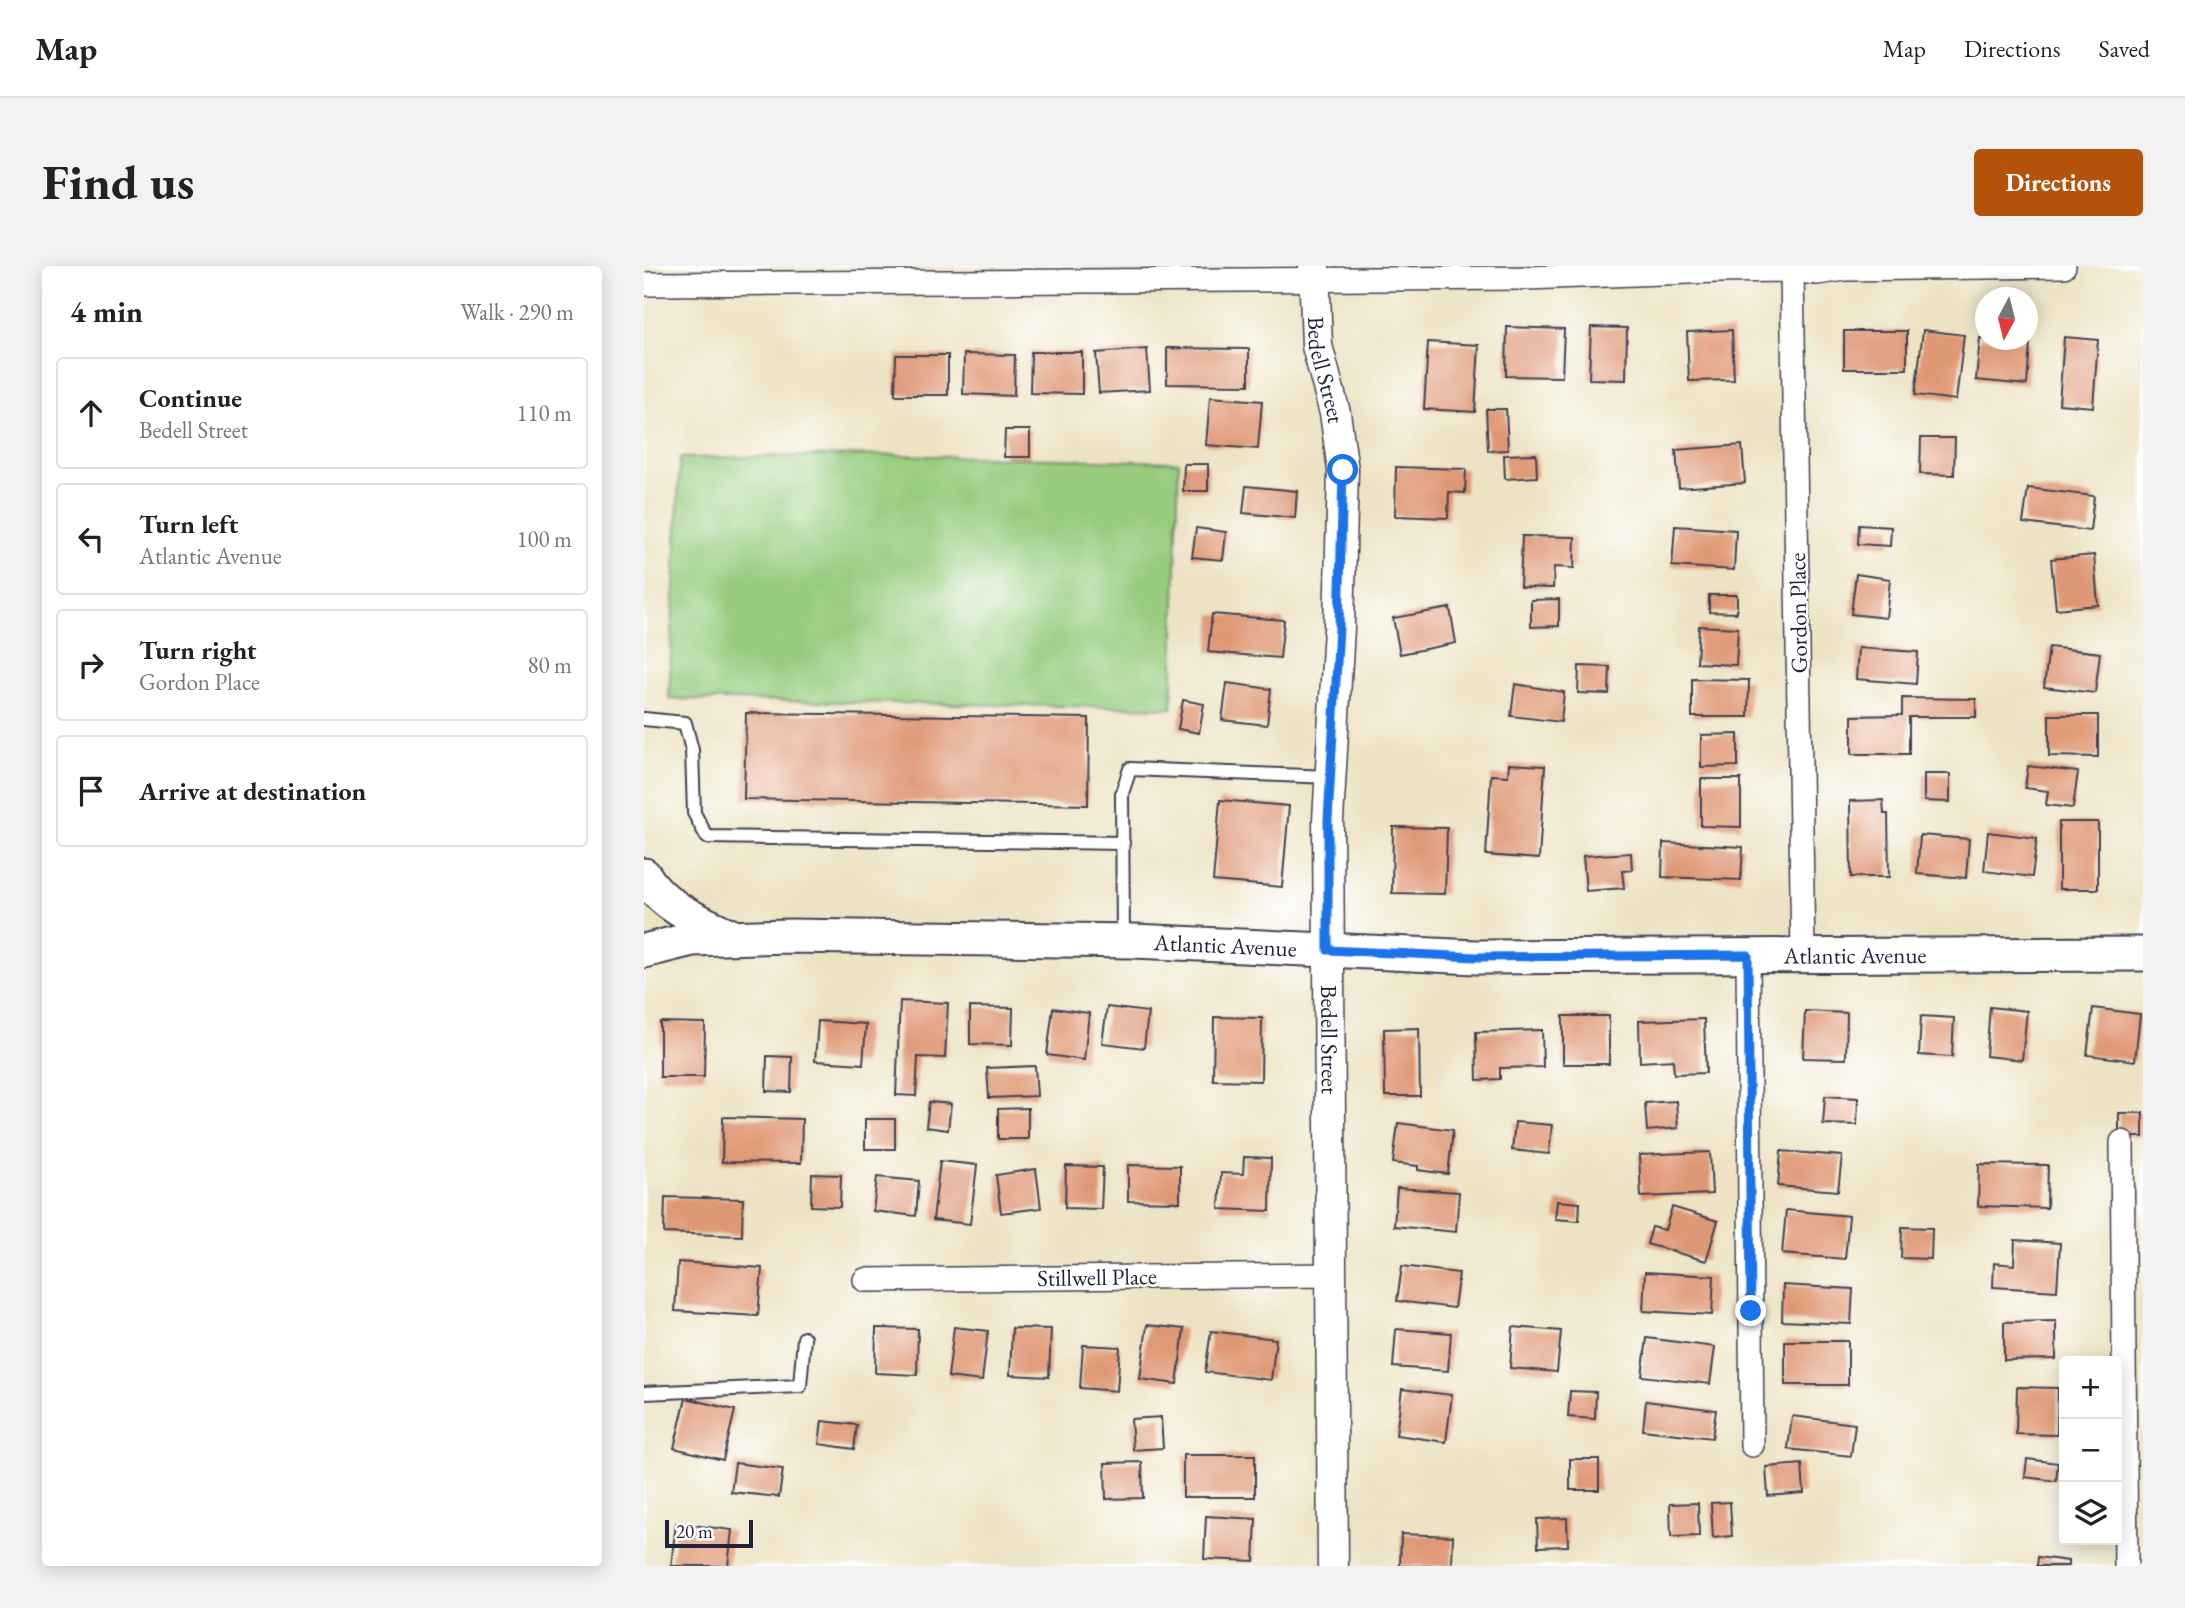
<!DOCTYPE html>
<html lang="en">
<head>
<meta charset="utf-8">
<style>
	body { margin:0; font-family:"EB Garamond",serif; background:#f2f2f2; color:#222 }
	.controls { position:absolute; right:21px; bottom:21px; display:grid; overflow:hidden; border-radius:7px; box-shadow:0 4px 18px #0003 }
	.controls button { width:63px; height:63px; display:grid; place-items:center; padding:0; border:0; border-bottom:2px solid #e0e0e0; background:#fff; color:#222; font:35px sans-serif }
	.compass { position:absolute; left:1331px; top:21px; width:63px; height:63px; border-radius:50%; background:#fff; box-shadow:0 4px 18px #0003; rotate:187deg }
	.scale { position:absolute; left:21px; bottom:18px; width:88px; box-sizing:border-box; padding-left:7px; border:4px solid #22223b; border-top:0; font-size:19px; line-height:24px; white-space:nowrap; color:#22223b; -webkit-text-stroke:5px #fff; paint-order:stroke }
	.stop { position:absolute; width:21px; height:21px; margin:-16px; border:5px solid #1a73e8; border-radius:50%; background:#fff }
	.stop.end { background:#1a73e8; border-color:#fff; box-shadow:0 2px 7px #0008 }
	.list { margin:0; padding:0; list-style:none }
	h2 { display:flex; justify-content:space-between; align-items:center; height:91px; margin:0; padding:0 28px; font-size:30px }
	h2 small { font-size:23px; font-weight:400; color:#767676 }
	.list li { display:grid; grid-template-columns:46px 1fr auto; gap:21px; align-items:center; box-sizing:border-box; height:112px; margin:0 14px 14px; padding:0 14px; border:2px solid #e0e0e0; border-radius:7px }
	.list b { display:block; font-size:26px; white-space:nowrap }
	.list p { margin:0; font-size:23px; white-space:nowrap; color:#767676 }
	.list em { font-size:23px; font-style:normal; color:#767676 }
	.icon { flex:none; width:38px; height:38px; fill:none; stroke:currentColor; stroke-width:2; stroke-linecap:round; stroke-linejoin:round }
	.map { position:relative; flex:none; width:1499px; height:1300px; overflow:hidden; border-radius:7px }
	header { display:flex; align-items:center; gap:42px; box-sizing:border-box; height:98px; padding:0 35px; background:#fff; border-bottom:2px solid #e0e0e0 }
	header strong { font-size:33px }
	nav { display:flex; gap:38px; margin-inline-start:auto; font-size:24px }
	.intro { display:flex; align-items:center; justify-content:space-between; box-sizing:border-box; height:168px; padding:0 42px }
	h1 { margin:0; font-size:49px }
	.button { padding:18px 32px; border-radius:7px; background:#b45309; color:#fff; font-size:24px; font-weight:700 }
	main { display:flex; gap:42px; padding:0 42px }
	aside { flex:1; background:#fff; border-radius:7px; box-shadow:0 4px 18px #0003 }
	.map>svg:first-child { display:block }
</style>
</head>
<body>
<header>
<strong>Map</strong>
<nav><a>Map</a><a>Directions</a><a>Saved</a></nav>
</header>
<div class="intro"><h1>Find us</h1><a class="button">Directions</a></div>
<main>
<aside>
<h2>4 min<small>Walk · 290 m</small></h2>
<ul class="list">
<li><svg class="icon" aria-label="ahead" viewBox="0 0 24 24"><path d="M12 20V5M6 11l6-6 6 6"/></svg><div><b>Continue</b><p>Bedell Street</p></div><em>110 m</em></li>
<li><svg class="icon" aria-label="left" viewBox="0 0 24 24"><path d="M17 20v-9H6M10 6l-5 5 5 5"/></svg><div><b>Turn left</b><p>Atlantic Avenue</p></div><em>100 m</em></li>
<li><svg class="icon" aria-label="right" viewBox="0 0 24 24"><path d="M7 20v-9h11M14 6l5 5-5 5"/></svg><div><b>Turn right</b><p>Gordon Place</p></div><em>80 m</em></li>
<li><svg class="icon" aria-label="arrive" viewBox="0 0 24 24"><path d="M6 21V4h12l-3 4 3 4H6"/></svg><div><b>Arrive at destination</b></div></li>
</ul>
</aside>
<div class="map">
<svg width="1499" height="1300" viewBox="0 0 1499 1300">
	<rect width="100%" height="100%" fill="#fff"/>
	<filter id="ink" filterUnits="userSpaceOnUse"><feTurbulence type="fractalNoise" baseFrequency=".0143" numOctaves="2"/><feDisplacementMap in="SourceGraphic" scale="14" xChannelSelector="R" yChannelSelector="G"/><feConvolveMatrix kernelMatrix="1 2 1 2 8 2 1 2 1" color-interpolation-filters="sRGB"/></filter>
	<filter id="wash" filterUnits="userSpaceOnUse"><feTurbulence type="fractalNoise" baseFrequency=".00686" numOctaves="4" result="noise"/><feDisplacementMap in="SourceGraphic" scale="28" xChannelSelector="R" yChannelSelector="G"/><feGaussianBlur stdDeviation="1.57" result="paint"/><feColorMatrix in="noise" values="0 0 0 0 0 0 0 0 0 0 0 0 0 0 0 0 0 1.4 0 .05"/><feComposite in="paint" operator="in"/></filter>
	<g filter="url(#wash)">
		<rect width="100%" height="100%" fill="#ede3c4"/>
		<!-- green -->
		<path fill="#97cc7e" stroke="#5c775c" stroke-width="2" d="M 249,189 L 535,196 L 528,442 L 25,433 L 36,192 Z"/>
		<g id="blocks">
			<!-- building -->
			<g fill="#df9874">
				<path d="M 863,61 L 920,63 L 918,111 L 862,110 Z"/>
				<path d="M 947,61 L 983,62 L 982,114 L 945,113 Z"/>
				<path d="M 1088,64 L 1090,114 L 1045,115 L 1043,66 Z"/>
				<path d="M 1279,64 L 1320,69 L 1312,134 L 1271,129 Z"/>
				<rect x="1200" y="65" width="63" height="38"/>
				<path d="M 1420,71 L 1454,74 L 1449,141 L 1415,138 Z"/>
				<path d="M 1336,72 L 1386,76 L 1383,119 L 1332,114 Z"/>
				<path d="M 784,76 L 835,79 L 831,146 L 780,143 Z"/>
				<path d="M 523,82 L 605,83 L 605,119 L 523,118 Z"/>
				<path d="M 503,83 L 506,124 L 455,127 L 452,87 Z"/>
				<path d="M 387,86 L 438,86 L 438,128 L 386,127 Z"/>
				<path d="M 320,88 L 371,89 L 370,130 L 319,128 Z"/>
				<path d="M 252,89 L 304,89 L 304,129 L 251,129 Z"/>
				<path d="M 566,131 L 618,135 L 614,183 L 562,179 Z"/>
				<path d="M 842,143 L 862,143 L 864,184 L 844,185 Z"/>
				<path d="M 361,164 L 386,164 L 386,191 L 360,191 Z"/>
				<path d="M 1277,172 L 1311,172 L 1310,209 L 1276,208 Z"/>
				<path d="M 1098,179 L 1101,217 L 1035,222 L 1032,184 Z"/>
				<path d="M 892,188 L 893,211 L 861,213 L 860,189 Z"/>
				<path d="M 540,198 L 564,198 L 564,225 L 539,225 Z"/>
				<path d="M 752,201 L 822,203 L 821,227 L 805,226 L 804,252 L 751,250 Z"/>
				<path d="M 602,220 L 653,225 L 651,252 L 599,247 Z"/>
				<path d="M 1384,222 L 1450,230 L 1446,265 L 1379,257 Z"/>
				<path d="M 1215,259 L 1247,261 L 1246,280 L 1214,278 Z"/>
				<path d="M 1031,260 L 1092,264 L 1090,304 L 1028,300 Z"/>
				<path d="M 552,262 L 582,266 L 579,294 L 548,291 Z"/>
				<path d="M 878,270 L 931,271 L 930,302 L 910,301 L 909,322 L 876,321 Z"/>
				<path d="M 1450,289 L 1454,339 L 1412,343 L 1407,293 Z"/>
				<path d="M 1212,308 L 1246,313 L 1242,352 L 1207,348 Z"/>
				<path d="M 1065,329 L 1093,329 L 1093,347 L 1065,346 Z"/>
				<path d="M 915,333 L 915,360 L 887,361 L 887,334 Z"/>
				<path d="M 806,342 L 812,377 L 756,388 L 749,352 Z"/>
				<path d="M 568,348 L 640,354 L 636,392 L 564,386 Z"/>
				<path d="M 1055,360 L 1094,362 L 1092,399 L 1053,397 Z"/>
				<path d="M 1405,381 L 1456,387 L 1451,427 L 1400,421 Z"/>
				<path d="M 1214,382 L 1274,386 L 1272,418 L 1212,413 Z"/>
				<path d="M 935,400 L 966,401 L 965,428 L 934,427 Z"/>
				<path d="M 1048,413 L 1105,414 L 1104,451 L 1048,451 Z"/>
				<path d="M 583,417 L 627,423 L 623,459 L 578,454 Z"/>
				<path d="M 871,418 L 920,426 L 917,456 L 867,450 Z"/>
				<path d="M 1258,432 L 1332,433 L 1332,451 L 1265,451 L 1265,488 L 1208,488 L 1208,450 L 1258,449 Z"/>
				<path d="M 539,434 L 560,438 L 555,467 L 534,463 Z"/>
				<path d="M 102,447 L 445,452 L 444,539 L 100,533 Z"/>
				<path d="M 1405,449 L 1454,449 L 1454,491 L 1405,490 Z"/>
				<path d="M 1094,468 L 1094,500 L 1057,501 L 1057,469 Z"/>
				<path d="M 865,498 L 901,500 L 895,593 L 842,589 L 847,509 L 864,510 Z"/>
				<path d="M 1384,500 L 1434,506 L 1429,542 L 1402,539 L 1404,525 L 1381,522 Z"/>
				<path d="M 1280,508 L 1306,508 L 1306,536 L 1280,535 Z"/>
				<path d="M 1057,513 L 1097,513 L 1097,561 L 1057,560 Z"/>
				<path d="M 576,534 L 645,540 L 638,621 L 569,615 Z"/>
				<path d="M 1239,534 L 1240,548 L 1244,548 L 1245,611 L 1207,611 L 1206,535 Z"/>
				<rect x="1415" y="556" width="39" height="67"/>
				<path d="M 749,561 L 803,562 L 801,628 L 748,627 Z"/>
				<path d="M 1344,566 L 1393,572 L 1388,611 L 1340,605 Z"/>
				<path d="M 1276,569 L 1325,573 L 1322,612 L 1273,608 Z"/>
				<path d="M 1019,577 L 1099,581 L 1097,614 L 1018,611 Z"/>
				<path d="M 987,587 L 988,604 L 978,605 L 980,622 L 942,625 L 939,590 Z"/>
				<path d="M 256,735 L 304,737 L 301,792 L 274,791 L 272,830 L 252,829 Z"/>
				<path d="M 326,741 L 369,742 L 368,779 L 326,778 Z"/>
				<path d="M 463,741 L 504,746 L 500,782 L 458,777 Z"/>
				<path d="M 1346,741 L 1383,745 L 1378,794 L 1342,790 Z"/>
				<path d="M 409,742 L 445,747 L 440,794 L 403,789 Z"/>
				<path d="M 1449,742 L 1496,748 L 1491,795 L 1443,789 Z"/>
				<path d="M 1161,745 L 1203,747 L 1202,793 L 1159,792 Z"/>
				<rect x="919" y="750" width="46" height="48"/>
				<path d="M 1277,750 L 1310,752 L 1308,791 L 1275,789 Z"/>
				<path d="M 570,751 L 618,752 L 617,815 L 569,814 Z"/>
				<path d="M 1060,753 L 1062,807 L 1030,808 L 1029,794 L 996,796 L 995,755 Z"/>
				<path d="M 174,755 L 222,758 L 219,798 L 171,795 Z"/>
				<path d="M 16,756 L 61,757 L 60,811 L 16,811 Z"/>
				<path d="M 775,762 L 776,830 L 741,830 L 740,763 Z"/>
				<path d="M 898,764 L 899,801 L 856,802 L 856,813 L 833,814 L 832,766 Z"/>
				<path d="M 123,790 L 148,791 L 147,826 L 122,825 Z"/>
				<path d="M 391,800 L 393,830 L 345,832 L 343,802 Z"/>
				<path d="M 1181,830 L 1214,832 L 1213,859 L 1179,858 Z"/>
				<path d="M 1032,835 L 1034,862 L 1003,865 L 1001,837 Z"/>
				<path d="M 285,836 L 307,838 L 304,864 L 282,861 Z"/>
				<path d="M 384,842 L 384,873 L 354,873 L 354,843 Z"/>
				<rect x="1475" y="847" width="24" height="24"/>
				<path d="M 79,851 L 158,853 L 157,897 L 78,896 Z"/>
				<rect x="221" y="853" width="30" height="30"/>
				<path d="M 871,856 L 908,859 L 905,888 L 868,884 Z"/>
				<path d="M 754,857 L 809,864 L 804,908 L 774,904 L 774,900 L 749,897 Z"/>
				<path d="M 1137,885 L 1198,890 L 1194,925 L 1134,920 Z"/>
				<path d="M 1066,886 L 1068,928 L 997,931 L 995,889 Z"/>
				<path d="M 600,891 L 627,892 L 626,945 L 575,943 L 577,907 L 599,908 Z"/>
				<path d="M 296,895 L 333,899 L 326,958 L 289,954 Z"/>
				<path d="M 1335,898 L 1404,899 L 1403,942 L 1334,940 Z"/>
				<path d="M 484,899 L 536,900 L 536,936 L 484,935 Z"/>
				<path d="M 422,900 L 459,901 L 457,943 L 421,942 Z"/>
				<path d="M 392,903 L 397,942 L 357,947 L 352,909 Z"/>
				<path d="M 168,908 L 197,909 L 196,941 L 167,940 Z"/>
				<path d="M 233,911 L 275,915 L 272,950 L 229,945 Z"/>
				<path d="M 753,922 L 815,926 L 812,966 L 750,960 Z"/>
				<path d="M 21,931 L 99,933 L 98,970 L 20,967 Z"/>
				<path d="M 913,935 L 936,937 L 935,955 L 911,953 Z"/>
				<path d="M 1028,941 L 1074,955 L 1062,995 L 1003,978 L 1008,961 L 1021,964 Z"/>
				<path d="M 1142,944 L 1205,950 L 1201,993 L 1138,988 Z"/>
				<path d="M 1258,961 L 1288,962 L 1287,993 L 1257,992 Z"/>
				<path d="M 1371,974 L 1416,977 L 1413,1025 L 1349,1021 L 1350,997 L 1370,999 Z"/>
				<path d="M 34,996 L 118,1002 L 114,1050 L 31,1045 Z"/>
				<path d="M 758,1000 L 815,1007 L 810,1042 L 753,1035 Z"/>
				<path d="M 1001,1006 L 1070,1010 L 1068,1049 L 999,1045 Z"/>
				<path d="M 1139,1019 L 1209,1023 L 1207,1058 L 1138,1055 Z"/>
				<path d="M 1412,1055 L 1412,1093 L 1360,1094 L 1360,1056 Z"/>
				<path d="M 503,1059 L 540,1063 L 533,1118 L 496,1113 Z"/>
				<path d="M 310,1061 L 344,1065 L 338,1115 L 304,1111 Z"/>
				<path d="M 869,1061 L 917,1065 L 913,1106 L 866,1102 Z"/>
				<path d="M 232,1062 L 274,1063 L 273,1109 L 231,1107 Z"/>
				<path d="M 368,1062 L 407,1063 L 405,1111 L 366,1109 Z"/>
				<path d="M 752,1063 L 807,1067 L 804,1105 L 749,1101 Z"/>
				<path d="M 567,1065 L 632,1073 L 627,1114 L 561,1106 Z"/>
				<path d="M 1003,1072 L 1071,1081 L 1066,1118 L 998,1110 Z"/>
				<rect x="1141" y="1075" width="63" height="44"/>
				<path d="M 439,1079 L 476,1081 L 473,1125 L 436,1122 Z"/>
				<path d="M 1373,1121 L 1414,1122 L 1413,1169 L 1372,1168 Z"/>
				<path d="M 758,1123 L 808,1129 L 802,1176 L 752,1169 Z"/>
				<path d="M 926,1125 L 952,1126 L 951,1153 L 924,1151 Z"/>
				<path d="M 42,1132 L 91,1144 L 79,1194 L 30,1182 Z"/>
				<path d="M 1002,1135 L 1072,1144 L 1068,1172 L 999,1164 Z"/>
				<path d="M 1148,1150 L 1211,1158 L 1207,1190 L 1144,1183 Z"/>
				<path d="M 517,1151 L 519,1182 L 489,1184 L 487,1153 Z"/>
				<path d="M 178,1155 L 213,1159 L 210,1183 L 175,1178 Z"/>
				<rect x="539" y="1189" width="72" height="42"/>
				<rect x="926" y="1193" width="29" height="31"/>
				<path d="M 1383,1193 L 1414,1197 L 1412,1215 L 1381,1211 Z"/>
				<path d="M 498,1196 L 499,1232 L 462,1233 L 461,1197 Z"/>
				<path d="M 91,1197 L 139,1203 L 135,1231 L 87,1226 Z"/>
				<path d="M 1158,1198 L 1160,1227 L 1124,1230 L 1122,1201 Z"/>
				<path d="M 1086,1236 L 1088,1270 L 1069,1272 L 1067,1237 Z"/>
				<path d="M 1054,1237 L 1055,1270 L 1027,1271 L 1026,1238 Z"/>
				<path d="M 562,1250 L 612,1253 L 610,1295 L 560,1293 Z"/>
				<path d="M 923,1252 L 924,1280 L 894,1281 L 893,1253 Z"/>
				<path d="M 32,1257 L 88,1264 L 84,1300 L 27,1300 Z"/>
				<path d="M 757,1268 L 809,1270 L 808,1300 L 756,1300 Z"/>
				<path d="M 1394,1291 L 1424,1295 L 1424,1300 L 1393,1300 Z"/>
			</g>
		</g>
	</g>
	<g filter="url(#ink)">
		<use href="#blocks" fill-opacity="0" stroke="#403f50" stroke-width="2"/>
		<g fill="none" stroke-linecap="round" stroke-linejoin="round">
			<!-- service casing -->
			<g stroke="#403f50" stroke-width="16">
				<g id="service">
					<path d="M 0,453 L 41,457 L 48,484 L 50,547 L 63,571 L 479,577"/>
					<path d="M 479,672 L 478,527 L 486,503 L 686,511"/>
					<path d="M 0,1127 L 156,1120 L 160,1072"/>
				</g>
			</g>
			<!-- minor casing -->
			<g stroke="#403f50" stroke-width="26">
				<g id="minor">
					<path d="M 1148,4 L 1159,689"/>
					<path d="M 0,18 L 882,12 L 1073,5 L 1148,4 L 1173,7 L 1201,3 L 1420,0"/>
					<path d="M 1104,689 L 1108,1179"/>
					<path d="M 1478,876 L 1482,1300"/>
					<path d="M 221,1014 L 685,1009"/>
				</g>
			</g>
			<!-- tertiary casing -->
			<g stroke="#403f50" stroke-width="33">
				<g id="tertiary">
					<path id="s1" d="M 670,0 L 673,80 L 691,147 L 699,204 L 695,362 L 684,554 L 689,1300"/>
				</g>
			</g>
			<!-- secondary casing -->
			<g stroke="#403f50" stroke-width="37">
				<g id="secondary">
					<path d="M 0,609 C 19,641 55,655 87,670"/>
					<path id="s2" d="M 0,685 L 48,673 L 146,670 L 490,675 L 832,691 L 1499,688"/>
				</g>
			</g>
			<!-- service -->
			<use href="#service" stroke="#fff" stroke-width="12"/>
			<!-- minor -->
			<use href="#minor" stroke="#fff" stroke-width="23"/>
			<!-- tertiary -->
			<use href="#tertiary" stroke="#fff" stroke-width="30"/>
			<!-- secondary -->
			<use href="#secondary" stroke="#fff" stroke-width="33"/>
		</g>
	</g>
	<g fill="none" stroke-linecap="round" stroke-linejoin="round" filter="url(#ink)">
		<!-- route -->
		<path stroke="#1a73e8" stroke-width="9" d="M 699,204 L 695,362 L 684,554 L 684,684 L 832,691 L 1104,689 L 1107,1045"/>
	</g>
	<g text-anchor="middle" stroke-width="5" stroke-linejoin="round" paint-order="stroke">
		<!-- street labels -->
		<g font-size="23" fill="#22223b" stroke="#fff">
			<text dy="8" stroke="none"><textPath href="#s1" startOffset="105">Bedell Street</textPath></text>
			<text transform="translate(1154 347) rotate(-91)" y="8">Gordon Place</text>
			<text dy="8" stroke="none"><textPath href="#s2" startOffset="583">Atlantic Avenue</textPath></text>
			<text dy="8" stroke="none"><textPath href="#s2" startOffset="1213">Atlantic Avenue</textPath></text>
			<text dy="8" stroke="none"><textPath href="#s1" startOffset="777">Bedell Street</textPath></text>
			<text transform="translate(453 1011) rotate(-1)" y="8">Stillwell Place</text>
		</g>
	</g>
</svg>
<div class="controls">
<button>+</button>
<button>−</button>
<button><svg class="icon" aria-label="layers" viewBox="0 0 24 24"><path d="M12 4l9 5-9 5-9-5zM3 14l9 5 9-5"/></svg></button>
</div>
<svg class="compass" viewBox="-18 -18 36 36"><path d="M0-13l5 13h-10z" fill="#e53935"/><path d="M0 13l5-13h-10z" fill="#767676"/></svg>
<div class="scale">20 m</div>
<div class="stop" style="left:699px;top:204px"></div>
<div class="stop end" style="left:1107px;top:1045px"></div>
</div>
</main>
</body>
</html>
